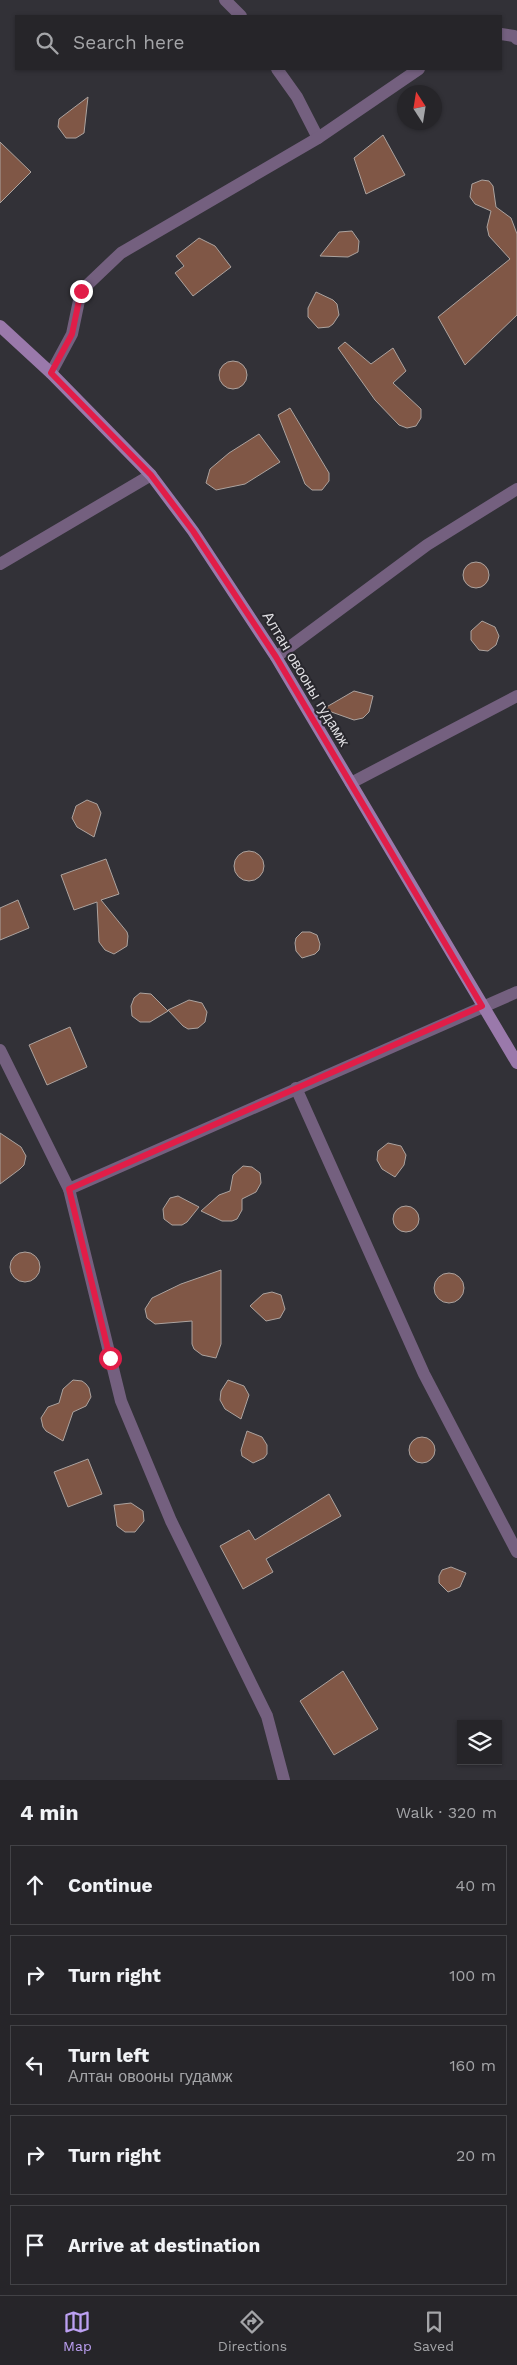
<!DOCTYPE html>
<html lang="en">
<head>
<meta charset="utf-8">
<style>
	body { margin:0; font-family:"Work Sans",sans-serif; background:#2e2d31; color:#f1f3f6 }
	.controls { position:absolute; right:15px; bottom:15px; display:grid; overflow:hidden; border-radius:0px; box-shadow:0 1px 4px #0004 }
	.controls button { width:45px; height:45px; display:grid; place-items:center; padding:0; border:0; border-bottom:1px solid #424246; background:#262529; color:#f1f3f6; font:25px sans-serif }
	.compass { position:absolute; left:397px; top:85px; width:45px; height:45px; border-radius:50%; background:#262529; box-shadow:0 1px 4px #0004; rotate:348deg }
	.stop { position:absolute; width:15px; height:15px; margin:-11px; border:4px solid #e11d48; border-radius:50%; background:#fff }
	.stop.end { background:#e11d48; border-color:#fff; box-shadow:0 1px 5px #0008 }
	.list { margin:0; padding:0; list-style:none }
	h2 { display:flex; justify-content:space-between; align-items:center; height:65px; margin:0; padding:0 20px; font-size:21px }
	h2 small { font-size:16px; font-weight:400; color:#a4a5a8 }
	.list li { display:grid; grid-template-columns:32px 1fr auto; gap:15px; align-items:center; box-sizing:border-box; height:80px; margin:0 10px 10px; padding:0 10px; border:1px solid #424246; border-radius:0px }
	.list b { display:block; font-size:19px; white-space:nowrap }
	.list p { margin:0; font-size:16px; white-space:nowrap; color:#a4a5a8 }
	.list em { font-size:16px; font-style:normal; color:#a4a5a8 }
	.icon { flex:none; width:28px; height:28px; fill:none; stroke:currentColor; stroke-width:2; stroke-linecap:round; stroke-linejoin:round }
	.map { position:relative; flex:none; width:517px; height:1780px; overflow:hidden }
	.search { position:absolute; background:#262529; box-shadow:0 1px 4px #0004; left:15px; right:15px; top:15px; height:55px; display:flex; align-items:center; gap:12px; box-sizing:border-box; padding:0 18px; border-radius:0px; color:#a4a5a8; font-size:19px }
	.sheet { height:515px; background:#262529 }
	nav { display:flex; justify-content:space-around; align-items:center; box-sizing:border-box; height:70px; border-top:1px solid #424246; background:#262529; font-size:14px; color:#a4a5a8 }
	nav a { display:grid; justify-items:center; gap:2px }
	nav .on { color:#bca0f2 }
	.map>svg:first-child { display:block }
</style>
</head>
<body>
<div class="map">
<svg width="517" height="1780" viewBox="0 0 517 1780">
	<rect width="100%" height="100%" fill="#323137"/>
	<!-- building -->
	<g fill="#805746" stroke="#aca39f">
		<path d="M 88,97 L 84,133 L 76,138 L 66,138 L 58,127 L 59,119 Z"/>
		<path d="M 383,135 L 405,175 L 366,194 L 354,158 Z"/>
		<path d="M 0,142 L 31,172 L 0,203 Z"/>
		<path d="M 482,180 L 489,181 L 493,186 L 496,207 L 511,218 L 517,234 L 517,315 L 465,365 L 438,317 L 510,259 L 489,236 L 487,227 L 491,211 L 475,204 L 470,197 L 472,184 Z"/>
		<path d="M 352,231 L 359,241 L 358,252 L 348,257 L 320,256 L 339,232 Z"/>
		<path d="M 199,238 L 215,246 L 231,267 L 193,296 L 175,273 L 184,266 L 176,256 Z"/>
		<path d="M 316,292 L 333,300 L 337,304 L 339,315 L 333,324 L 329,327 L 318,328 L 308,317 L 308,308 Z"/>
		<path d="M 345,342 L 371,364 L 393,348 L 406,371 L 393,383 L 421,409 L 421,418 L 416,426 L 407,428 L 399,425 L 375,400 L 338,348 Z"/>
		<circle cx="233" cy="375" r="14"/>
		<path d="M 290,408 L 329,473 L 329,481 L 322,490 L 312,490 L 305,484 L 278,415 Z"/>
		<path d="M 259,434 L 280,462 L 245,484 L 216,490 L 206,483 L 210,469 L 229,453 Z"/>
		<circle cx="476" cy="575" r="13"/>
		<path d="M 482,621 L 495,627 L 499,636 L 496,645 L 488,651 L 479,650 L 471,640 L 471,631 Z"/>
		<path d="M 354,691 L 373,696 L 369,712 L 363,718 L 354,720 L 323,709 Z"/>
		<path d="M 87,800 L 97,804 L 101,813 L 94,837 L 77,827 L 72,818 L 76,806 Z"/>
		<circle cx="249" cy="866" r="15"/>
		<path d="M 106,859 L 119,894 L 101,900 L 127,932 L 128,936 L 127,946 L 114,954 L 105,950 L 99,942 L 97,902 L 74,910 L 61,875 Z"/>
		<path d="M 18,900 L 29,928 L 0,940 L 0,908 Z"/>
		<path d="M 302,932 L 310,932 L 317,935 L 320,944 L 319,950 L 315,954 L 302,958 L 296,951 L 295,943 L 296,938 Z"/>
		<path d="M 140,993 L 151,994 L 168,1011 L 150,1022 L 140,1022 L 132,1016 L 131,1006 L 134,998 Z"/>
		<path d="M 189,1000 L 202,1003 L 207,1012 L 205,1022 L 198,1028 L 188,1029 L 183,1026 L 168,1010 Z"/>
		<path d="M 70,1027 L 87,1067 L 47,1085 L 29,1045 Z"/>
		<path d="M 0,1133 L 21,1147 L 26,1156 L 24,1165 L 20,1169 L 0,1184 Z"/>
		<path d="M 388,1143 L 401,1146 L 406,1155 L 404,1165 L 395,1177 L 382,1169 L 377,1160 L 378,1151 Z"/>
		<path d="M 243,1166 L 252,1167 L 260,1173 L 261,1183 L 256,1192 L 242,1199 L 242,1210 L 237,1219 L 232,1221 L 222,1221 L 201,1211 L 219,1195 L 230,1191 L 233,1175 Z"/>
		<path d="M 178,1196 L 199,1207 L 187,1222 L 182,1225 L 172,1225 L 164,1219 L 163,1209 L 170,1198 Z"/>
		<circle cx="406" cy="1219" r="13"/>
		<circle cx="25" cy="1267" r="15"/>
		<path d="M 221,1270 L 221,1344 L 216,1358 L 202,1355 L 194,1349 L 192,1344 L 192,1321 L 155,1324 L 147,1318 L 145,1309 L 152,1298 L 181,1284 Z"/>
		<circle cx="449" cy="1288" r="15"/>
		<path d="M 272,1292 L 281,1295 L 285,1309 L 280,1318 L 266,1321 L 250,1306 L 263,1294 Z"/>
		<path d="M 73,1380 L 82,1381 L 86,1384 L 89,1388 L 91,1397 L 86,1406 L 73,1412 L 63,1441 L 46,1431 L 43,1427 L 41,1418 L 48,1407 L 59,1403 L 63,1389 Z"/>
		<path d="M 228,1380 L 244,1386 L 249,1395 L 241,1419 L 225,1409 L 220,1400 L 221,1391 Z"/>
		<path d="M 247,1431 L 262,1437 L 267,1445 L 267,1454 L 264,1458 L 253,1463 L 242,1456 L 241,1450 Z"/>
		<circle cx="422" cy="1450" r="13"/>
		<path d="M 88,1459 L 102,1494 L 68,1507 L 54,1472 Z"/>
		<path d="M 329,1494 L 341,1516 L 266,1559 L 273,1572 L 243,1589 L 220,1546 L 249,1530 L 255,1540 Z"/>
		<path d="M 131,1503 L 143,1511 L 144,1521 L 135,1532 L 125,1532 L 117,1526 L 114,1505 Z"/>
		<path d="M 451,1567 L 466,1573 L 460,1587 L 448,1592 L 439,1583 L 439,1576 L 442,1570 Z"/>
		<path d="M 343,1671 L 378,1729 L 334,1755 L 300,1701 Z"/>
	</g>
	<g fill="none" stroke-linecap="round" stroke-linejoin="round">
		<!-- street -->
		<g stroke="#74607f" stroke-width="12">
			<path d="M 225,0 L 241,16"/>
			<path d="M 501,34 L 514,36 L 517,39"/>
			<path d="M 277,69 L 297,97 L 318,138"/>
			<path d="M 51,373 L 72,334 L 81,291 L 121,253 L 318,138 L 419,69"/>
			<path d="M 0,564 L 151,475"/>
			<path d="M 276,657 L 427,545 L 517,489"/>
			<path d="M 351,783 L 517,696"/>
			<path d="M 0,1050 L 69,1189 L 121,1401 L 171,1521 L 267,1716 L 284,1780"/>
			<path d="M 296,1088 L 424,1374 L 517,1552"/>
			<path d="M 69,1189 L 517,992"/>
		</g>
		<!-- secondary -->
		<path stroke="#9a79ab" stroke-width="12" d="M 0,326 L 51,373 L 151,475 L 193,531 L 276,657 L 517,1063"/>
	</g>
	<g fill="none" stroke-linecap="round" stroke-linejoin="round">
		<!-- route -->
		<path stroke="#e11d48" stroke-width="6" d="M 81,291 L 72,334 L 51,373 L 151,475 L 193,531 L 276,657 L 482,1006 L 69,1189 L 110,1358"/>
	</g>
	<g text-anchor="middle" stroke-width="4" stroke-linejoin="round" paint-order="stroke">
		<!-- street labels -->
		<g font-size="15" fill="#dfdee2" stroke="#28272d">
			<text transform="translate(306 679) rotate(59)" y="5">Алтан овооны гудамж</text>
		</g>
	</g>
</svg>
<div class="controls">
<button><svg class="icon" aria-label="layers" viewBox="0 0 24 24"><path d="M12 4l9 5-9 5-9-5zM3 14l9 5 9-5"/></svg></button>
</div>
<svg class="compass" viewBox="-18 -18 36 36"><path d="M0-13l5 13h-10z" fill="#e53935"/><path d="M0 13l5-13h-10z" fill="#a4a5a8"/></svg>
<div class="stop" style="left:110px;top:1358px"></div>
<div class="stop end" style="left:81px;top:291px"></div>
<div class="search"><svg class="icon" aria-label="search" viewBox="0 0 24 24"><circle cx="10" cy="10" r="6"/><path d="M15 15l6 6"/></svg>Search here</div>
</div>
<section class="sheet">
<h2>4 min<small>Walk · 320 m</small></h2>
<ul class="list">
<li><svg class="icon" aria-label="ahead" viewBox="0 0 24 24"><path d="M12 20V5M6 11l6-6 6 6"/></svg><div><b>Continue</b></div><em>40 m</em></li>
<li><svg class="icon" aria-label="right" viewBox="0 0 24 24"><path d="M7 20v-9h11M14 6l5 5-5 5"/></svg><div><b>Turn right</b></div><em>100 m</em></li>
<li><svg class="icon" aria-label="left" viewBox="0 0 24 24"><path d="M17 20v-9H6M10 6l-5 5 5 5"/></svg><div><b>Turn left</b><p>Алтан овооны гудамж</p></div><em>160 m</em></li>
<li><svg class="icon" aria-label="right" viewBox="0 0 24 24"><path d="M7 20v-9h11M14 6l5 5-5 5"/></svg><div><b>Turn right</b></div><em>20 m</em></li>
<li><svg class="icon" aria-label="arrive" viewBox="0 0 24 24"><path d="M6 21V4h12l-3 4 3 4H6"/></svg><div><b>Arrive at destination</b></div></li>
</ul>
</section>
<nav>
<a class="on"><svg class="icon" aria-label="map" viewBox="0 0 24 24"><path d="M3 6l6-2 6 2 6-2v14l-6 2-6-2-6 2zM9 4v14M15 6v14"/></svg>Map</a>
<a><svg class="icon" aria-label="directions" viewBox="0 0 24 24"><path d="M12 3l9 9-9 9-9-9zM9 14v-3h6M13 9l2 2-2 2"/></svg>Directions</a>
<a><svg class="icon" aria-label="saved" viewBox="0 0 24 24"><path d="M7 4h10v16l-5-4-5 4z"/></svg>Saved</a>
</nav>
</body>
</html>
